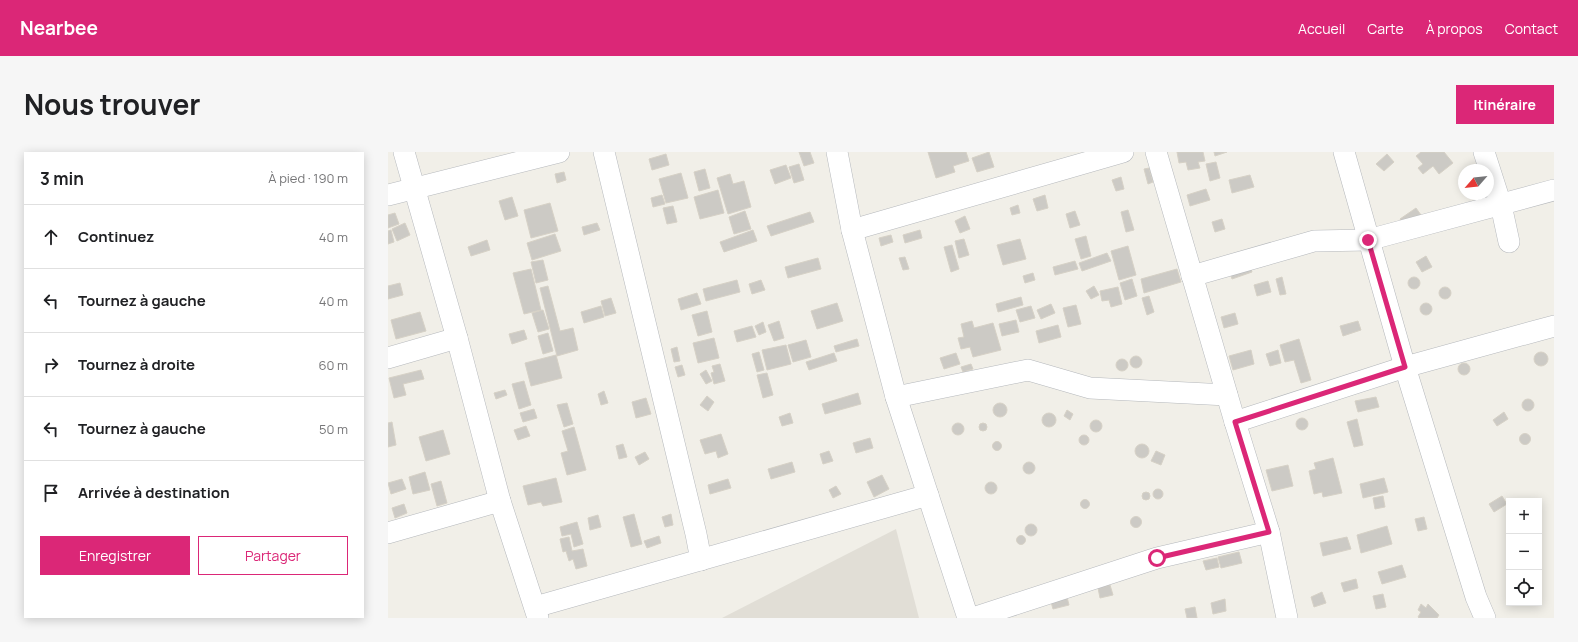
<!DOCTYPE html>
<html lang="fr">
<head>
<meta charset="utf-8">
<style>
	body { margin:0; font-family:Manrope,sans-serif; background:#f6f6f6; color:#202124 }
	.controls { position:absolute; right:12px; bottom:12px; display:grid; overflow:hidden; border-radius:0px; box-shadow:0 2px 10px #0003 }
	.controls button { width:36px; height:36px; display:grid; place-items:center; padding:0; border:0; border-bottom:1px solid #e0e0e0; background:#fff; color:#202124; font:20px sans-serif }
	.compass { position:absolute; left:1070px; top:12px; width:36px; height:36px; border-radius:50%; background:#fff; box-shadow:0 2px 10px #0003; rotate:242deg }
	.stop { position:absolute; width:12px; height:12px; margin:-9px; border:3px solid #db2777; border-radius:50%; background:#fff }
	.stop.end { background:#db2777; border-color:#fff; box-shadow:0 1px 4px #0008 }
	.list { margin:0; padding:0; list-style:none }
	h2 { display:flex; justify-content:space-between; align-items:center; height:52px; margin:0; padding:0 16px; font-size:17px }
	h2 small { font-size:13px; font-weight:400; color:#757577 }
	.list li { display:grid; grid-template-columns:26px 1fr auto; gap:12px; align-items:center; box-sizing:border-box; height:64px; padding:0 16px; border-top:1px solid #e0e0e0 }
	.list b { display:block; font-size:15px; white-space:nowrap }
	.list em { font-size:13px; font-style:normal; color:#757577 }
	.actions { display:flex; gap:8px; padding:12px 16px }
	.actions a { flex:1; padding:9px 0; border:1px solid #db2777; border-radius:0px; text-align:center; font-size:14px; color:#db2777 }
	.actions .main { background:#db2777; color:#fff }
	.icon { flex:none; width:22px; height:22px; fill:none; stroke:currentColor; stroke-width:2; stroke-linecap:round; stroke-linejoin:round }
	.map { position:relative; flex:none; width:1166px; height:466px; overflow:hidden; border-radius:0px }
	header { display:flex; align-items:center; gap:24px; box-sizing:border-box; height:56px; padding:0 20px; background:#db2777; color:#fff }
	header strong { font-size:19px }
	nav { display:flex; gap:22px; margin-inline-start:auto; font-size:14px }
	.intro { display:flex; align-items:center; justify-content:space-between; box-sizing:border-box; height:96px; padding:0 24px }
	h1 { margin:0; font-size:28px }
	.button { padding:10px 18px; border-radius:0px; background:#db2777; color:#fff; font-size:14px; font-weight:700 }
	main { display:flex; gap:24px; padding:0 24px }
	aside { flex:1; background:#fff; border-radius:0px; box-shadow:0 2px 10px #0003 }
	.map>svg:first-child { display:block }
</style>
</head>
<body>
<header>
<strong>Nearbee</strong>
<nav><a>Accueil</a><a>Carte</a><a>À propos</a><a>Contact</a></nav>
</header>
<div class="intro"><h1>Nous trouver</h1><a class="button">Itinéraire</a></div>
<main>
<aside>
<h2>3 min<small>À pied · 190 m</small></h2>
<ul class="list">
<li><svg class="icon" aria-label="ahead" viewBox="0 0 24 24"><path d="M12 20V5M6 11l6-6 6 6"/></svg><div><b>Continuez</b></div><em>40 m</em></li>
<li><svg class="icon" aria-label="left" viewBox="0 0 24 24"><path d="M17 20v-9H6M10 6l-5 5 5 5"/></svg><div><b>Tournez à gauche</b></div><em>40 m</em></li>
<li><svg class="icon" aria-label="right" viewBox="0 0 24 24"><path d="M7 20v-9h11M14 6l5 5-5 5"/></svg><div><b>Tournez à droite</b></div><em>60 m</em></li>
<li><svg class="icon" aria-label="left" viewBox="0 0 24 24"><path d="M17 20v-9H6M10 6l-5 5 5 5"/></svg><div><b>Tournez à gauche</b></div><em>50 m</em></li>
<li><svg class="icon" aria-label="arrive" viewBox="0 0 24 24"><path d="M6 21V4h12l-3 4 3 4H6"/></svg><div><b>Arrivée à destination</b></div></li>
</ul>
<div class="actions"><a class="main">Enregistrer</a><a>Partager</a></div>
</aside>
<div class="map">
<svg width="1166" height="466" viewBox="0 0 1166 466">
	<rect width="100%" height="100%" fill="#f1efe8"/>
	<!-- education -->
	<path fill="#e1ded6" d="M 508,377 L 531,466 L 334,466 Z"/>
	<!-- building -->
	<g fill="#cccac5" stroke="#d6d1c6">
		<path d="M 411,0 L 422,0 L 426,11 L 416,14 Z"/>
		<path d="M 540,0 L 578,0 L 581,9 L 565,14 L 567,20 L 548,26 Z"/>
		<path d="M 601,0 L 606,15 L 589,20 L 584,6 Z"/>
		<path d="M 789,0 L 815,0 L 817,9 L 810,10 L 812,16 L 800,18 L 798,10 L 791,11 Z"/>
		<path d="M 826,0 L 839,0 L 827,4 Z"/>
		<path d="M 1033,0 L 1056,0 L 1065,11 L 1051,22 L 1045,14 L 1035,22 L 1030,16 L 1035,12 L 1028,4 Z"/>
		<path d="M 278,2 L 281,13 L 264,18 L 261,7 Z"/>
		<path d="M 999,2 L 1006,10 L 996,19 L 988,12 Z"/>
		<path d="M 828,10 L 832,26 L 822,29 L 818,12 Z"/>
		<path d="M 411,12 L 416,28 L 406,31 L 401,15 Z"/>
		<path d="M 398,13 L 403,26 L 387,32 L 382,18 Z"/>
		<path d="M 761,16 L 765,30 L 760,32 L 756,17 Z"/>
		<path d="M 317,17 L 322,36 L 311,39 L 306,20 Z"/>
		<path d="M 176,20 L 178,28 L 169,31 L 167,22 Z"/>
		<path d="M 293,21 L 300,46 L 278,51 L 271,27 Z"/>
		<path d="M 342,22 L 345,32 L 356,29 L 363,55 L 340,62 L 329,26 Z"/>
		<path d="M 862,23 L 866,35 L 844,41 L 841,28 Z"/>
		<path d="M 733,25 L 736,37 L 728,39 L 724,28 Z"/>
		<path d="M 818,37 L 822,48 L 802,54 L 799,43 Z"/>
		<path d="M 330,38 L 336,61 L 312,67 L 306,45 Z"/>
		<path d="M 274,43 L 277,52 L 265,55 L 263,46 Z"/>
		<path d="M 657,43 L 660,56 L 649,59 L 645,47 Z"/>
		<path d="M 124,45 L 130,64 L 117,68 L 111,49 Z"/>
		<path d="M 162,51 L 170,79 L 143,86 L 136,58 Z"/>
		<path d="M 630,53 L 632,61 L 624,63 L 622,56 Z"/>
		<path d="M 285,54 L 289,70 L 279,72 L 275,56 Z"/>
		<path d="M 1028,56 L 1033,63 L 1017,75 L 1012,67 Z"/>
		<path d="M 740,58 L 746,78 L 738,80 L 733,60 Z"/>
		<path d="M 357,59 L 363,77 L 346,82 L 341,65 Z"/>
		<path d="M 687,59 L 692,73 L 682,76 L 678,62 Z"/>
		<path d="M 422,60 L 426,70 L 383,84 L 379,74 Z"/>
		<path d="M 7,61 L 11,72 L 0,76 L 0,63 Z"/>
		<path d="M 577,64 L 582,77 L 572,81 L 567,69 Z"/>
		<path d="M 834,67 L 837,77 L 827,80 L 824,70 Z"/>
		<path d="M 17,71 L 22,83 L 9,89 L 4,77 Z"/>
		<path d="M 209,71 L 212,78 L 196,83 L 194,75 Z"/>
		<path d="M 3,78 L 6,90 L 0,92 L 0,79 Z"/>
		<path d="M 365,78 L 369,89 L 336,100 L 332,90 Z"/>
		<path d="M 532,78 L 534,86 L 517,91 L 515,83 Z"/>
		<path d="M 167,82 L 173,99 L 144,108 L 139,91 Z"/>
		<path d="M 503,83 L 505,90 L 493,94 L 491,86 Z"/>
		<path d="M 698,84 L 703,104 L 693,107 L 687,87 Z"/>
		<path d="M 576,87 L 581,103 L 571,106 L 567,89 Z"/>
		<path d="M 632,87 L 638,107 L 615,113 L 609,93 Z"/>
		<path d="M 99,88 L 102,98 L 83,104 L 80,95 Z"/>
		<path d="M 564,93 L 571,117 L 563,120 L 556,95 Z"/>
		<path d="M 740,94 L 748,123 L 731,128 L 723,99 Z"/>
		<path d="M 719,101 L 723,109 L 694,119 L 691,111 Z"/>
		<path d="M 1038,104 L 1044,115 L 1034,120 L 1028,110 Z"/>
		<path d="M 517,105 L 521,117 L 515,118 L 511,106 Z"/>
		<path d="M 430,106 L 433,117 L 400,126 L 397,115 Z"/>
		<path d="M 155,108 L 160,128 L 148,131 L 143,110 Z"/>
		<path d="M 687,109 L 690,117 L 667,123 L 665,115 Z"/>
		<path d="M 861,111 L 864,120 L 844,127 L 841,117 Z"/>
		<path d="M 143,117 L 153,158 L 136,162 L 125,121 Z"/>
		<path d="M 789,117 L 793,130 L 756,141 L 753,127 Z"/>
		<path d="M 645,121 L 647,128 L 637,131 L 635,124 Z"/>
		<path d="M 894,125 L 898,142 L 892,143 L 888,127 Z"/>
		<circle cx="1026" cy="131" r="6"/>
		<path d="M 744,127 L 749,144 L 737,148 L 732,131 Z"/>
		<path d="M 349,128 L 352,140 L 318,149 L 315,137 Z"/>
		<path d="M 373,128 L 377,138 L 364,142 L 361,132 Z"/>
		<path d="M 880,129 L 883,140 L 869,144 L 866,133 Z"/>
		<path d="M 12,131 L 15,143 L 0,147 L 0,134 Z"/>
		<path d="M 160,134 L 172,179 L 185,176 L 190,198 L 169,204 L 152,136 Z"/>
		<path d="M 706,134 L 711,143 L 703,147 L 698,139 Z"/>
		<path d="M 730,135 L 734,152 L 723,155 L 721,148 L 714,149 L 712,139 Z"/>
		<circle cx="1057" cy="141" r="6"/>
		<path d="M 309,141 L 313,152 L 293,158 L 290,147 Z"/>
		<path d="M 761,144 L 766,160 L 759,163 L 754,146 Z"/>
		<path d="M 633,145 L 635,153 L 610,160 L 608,152 Z"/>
		<path d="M 223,146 L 228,161 L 217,164 L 213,149 Z"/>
		<circle cx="1038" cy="157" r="6"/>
		<path d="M 449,151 L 455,169 L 429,177 L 423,159 Z"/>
		<path d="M 663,152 L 667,161 L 653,167 L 649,158 Z"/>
		<path d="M 688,153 L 693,172 L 680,175 L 675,156 Z"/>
		<path d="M 213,154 L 216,165 L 196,171 L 193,160 Z"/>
		<path d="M 643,154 L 647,166 L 632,170 L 628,158 Z"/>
		<path d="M 155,158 L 161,177 L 150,180 L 144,161 Z"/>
		<path d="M 319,159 L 324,180 L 310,184 L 304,163 Z"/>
		<path d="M 32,160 L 38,179 L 8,187 L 3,168 Z"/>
		<path d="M 847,161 L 850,172 L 836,176 L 833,165 Z"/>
		<path d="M 628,168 L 631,180 L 614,184 L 611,172 Z"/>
		<path d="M 391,169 L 396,186 L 386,189 L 380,173 Z"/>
		<path d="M 584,169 L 586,176 L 605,171 L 613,198 L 585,205 L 582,195 L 573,197 L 570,186 L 576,185 L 573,172 Z"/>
		<path d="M 970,169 L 973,178 L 955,184 L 952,174 Z"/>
		<path d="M 375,170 L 378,180 L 371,183 L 367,174 Z"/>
		<path d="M 670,173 L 673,185 L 651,191 L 648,179 Z"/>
		<path d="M 364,174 L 368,185 L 349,190 L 346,179 Z"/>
		<path d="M 136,178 L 139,187 L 124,192 L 121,182 Z"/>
		<path d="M 160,181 L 165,199 L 155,202 L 150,184 Z"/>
		<path d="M 326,186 L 331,206 L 310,211 L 305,191 Z"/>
		<path d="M 469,187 L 471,194 L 448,200 L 446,194 Z"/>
		<path d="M 911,187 L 923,228 L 913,231 L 906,208 L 897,210 L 892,193 Z"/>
		<path d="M 418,188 L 423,205 L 405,210 L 400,193 Z"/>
		<path d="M 398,193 L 403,212 L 379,218 L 374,198 Z"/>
		<path d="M 289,195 L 292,209 L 286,210 L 283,197 Z"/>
		<path d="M 863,198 L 866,212 L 845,218 L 841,204 Z"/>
		<path d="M 890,198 L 893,211 L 882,214 L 878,202 Z"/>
		<path d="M 371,200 L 376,218 L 369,220 L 364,202 Z"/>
		<circle cx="1153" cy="207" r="7"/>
		<path d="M 446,201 L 449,209 L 421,218 L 418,210 Z"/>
		<path d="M 568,201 L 572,212 L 556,217 L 552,206 Z"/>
		<path d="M 168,203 L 174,226 L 143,234 L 137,211 Z"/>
		<circle cx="748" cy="210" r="6"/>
		<circle cx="734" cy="213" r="6"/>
		<circle cx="1076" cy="217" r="6"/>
		<path d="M 332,212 L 337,229 L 326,232 L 323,221 L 326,220 L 324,214 Z"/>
		<path d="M 583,212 L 585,217 L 575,220 L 573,215 Z"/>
		<path d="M 294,213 L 297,223 L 290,225 L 287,215 Z"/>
		<path d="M 33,218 L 36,227 L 15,232 L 18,243 L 6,246 L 1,226 Z"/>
		<path d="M 318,218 L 324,229 L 318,232 L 312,222 Z"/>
		<path d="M 379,221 L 385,243 L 375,246 L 369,223 Z"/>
		<path d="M 136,229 L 143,253 L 131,257 L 124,232 Z"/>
		<path d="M 117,238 L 119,243 L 108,247 L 106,241 Z"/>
		<path d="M 216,239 L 220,251 L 213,253 L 210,242 Z"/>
		<path d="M 470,241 L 473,252 L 437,262 L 434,252 Z"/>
		<path d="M 319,244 L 326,250 L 320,259 L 312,253 Z"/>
		<path d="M 988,245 L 991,255 L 970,260 L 967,249 Z"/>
		<path d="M 258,246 L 263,262 L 248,266 L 244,250 Z"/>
		<circle cx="1140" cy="253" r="6"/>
		<circle cx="612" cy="258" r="7"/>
		<path d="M 179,251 L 185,272 L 176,275 L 169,253 Z"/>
		<path d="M 146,257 L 149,266 L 135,270 L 132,261 Z"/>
		<path d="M 679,258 L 685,262 L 682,268 L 676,264 Z"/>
		<path d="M 1116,260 L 1120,267 L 1109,274 L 1105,268 Z"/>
		<circle cx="661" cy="268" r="7"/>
		<path d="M 402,261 L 405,271 L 394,274 L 391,265 Z"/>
		<circle cx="914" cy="272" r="6"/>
		<path d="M 969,267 L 975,293 L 966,295 L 959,270 Z"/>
		<circle cx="708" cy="274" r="6"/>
		<path d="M 4,270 L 8,293 L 0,295 L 0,271 Z"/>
		<circle cx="595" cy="275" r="4"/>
		<circle cx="570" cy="277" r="6"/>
		<path d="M 138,274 L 142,284 L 130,288 L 126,278 Z"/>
		<path d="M 186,275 L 198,318 L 179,323 L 173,301 L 180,299 L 174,279 Z"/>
		<path d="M 55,278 L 62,302 L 38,309 L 31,285 Z"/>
		<circle cx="1137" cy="287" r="5.5"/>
		<path d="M 333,282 L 340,302 L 330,306 L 328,299 L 317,302 L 312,288 Z"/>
		<circle cx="696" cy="288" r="5"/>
		<path d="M 482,286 L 485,296 L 468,301 L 465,291 Z"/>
		<circle cx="609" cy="294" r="4.5"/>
		<path d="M 235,292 L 239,305 L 231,307 L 228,294 Z"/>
		<circle cx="754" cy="299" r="7"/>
		<path d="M 441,299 L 445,309 L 435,312 L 432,302 Z"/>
		<path d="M 768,299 L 777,303 L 773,313 L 763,309 Z"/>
		<path d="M 257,300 L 261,307 L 251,313 L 247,305 Z"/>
		<path d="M 945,306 L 954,341 L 935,345 L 934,340 L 926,342 L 921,319 L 928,317 L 926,311 Z"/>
		<path d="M 404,310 L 407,320 L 383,327 L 380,317 Z"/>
		<circle cx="641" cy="316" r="6"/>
		<path d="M 900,313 L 905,334 L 884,339 L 878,318 Z"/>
		<path d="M 37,320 L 42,338 L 25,342 L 21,325 Z"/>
		<path d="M 494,323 L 501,337 L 486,345 L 479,330 Z"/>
		<path d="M 168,326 L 174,350 L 155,354 L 153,350 L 140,353 L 135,334 Z"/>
		<path d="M 996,326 L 1000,340 L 975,346 L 972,332 Z"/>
		<path d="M 14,327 L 18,337 L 3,342 L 0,331 Z"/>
		<path d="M 340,327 L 343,336 L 322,342 L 320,333 Z"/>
		<path d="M 53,329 L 59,351 L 49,354 L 43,332 Z"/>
		<circle cx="603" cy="336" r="6"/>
		<path d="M 448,334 L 453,342 L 445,346 L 441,338 Z"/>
		<circle cx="770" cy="342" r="5"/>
		<circle cx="758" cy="344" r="4"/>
		<path d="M 995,344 L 997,355 L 987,357 L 985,346 Z"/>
		<path d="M 1114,344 L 1119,352 L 1106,360 L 1101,352 Z"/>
		<circle cx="697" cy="352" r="4.5"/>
		<path d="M 16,352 L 19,361 L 7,366 L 4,356 Z"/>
		<path d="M 246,362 L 254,392 L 243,395 L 235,365 Z"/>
		<path d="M 283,362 L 285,373 L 277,375 L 274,365 Z"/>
		<path d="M 210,363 L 213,375 L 202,378 L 200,366 Z"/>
		<circle cx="748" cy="370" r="5.5"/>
		<path d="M 1036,365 L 1039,377 L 1030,379 L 1027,367 Z"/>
		<path d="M 189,370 L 195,392 L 186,395 L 183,382 L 174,384 L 172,375 Z"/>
		<circle cx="643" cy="378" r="6"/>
		<path d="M 999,374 L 1004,392 L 973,401 L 969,383 Z"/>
		<circle cx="633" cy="388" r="4.5"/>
		<path d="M 271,384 L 273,391 L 259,396 L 256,389 Z"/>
		<path d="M 181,385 L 184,399 L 195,397 L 199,414 L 188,417 L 185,407 L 181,409 L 178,399 L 175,400 L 172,387 Z"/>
		<path d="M 959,385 L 963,397 L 935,404 L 932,391 Z"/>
		<path d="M 851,400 L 854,411 L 833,416 L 830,405 Z"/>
		<path d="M 829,406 L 831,415 L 818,418 L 815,409 Z"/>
		<path d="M 1014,413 L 1018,425 L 994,432 L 990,420 Z"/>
		<path d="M 968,427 L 970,436 L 956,440 L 953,431 Z"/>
		<path d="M 722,433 L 725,443 L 712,446 L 710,436 Z"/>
		<path d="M 934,440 L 938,451 L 926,455 L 923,445 Z"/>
		<path d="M 995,442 L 998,455 L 988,457 L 985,444 Z"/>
		<path d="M 679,445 L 681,453 L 665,457 L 663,450 Z"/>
		<path d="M 837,447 L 838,459 L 825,462 L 823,451 Z"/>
		<path d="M 1033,452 L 1038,456 L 1040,452 L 1051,463 L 1049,466 L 1031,466 L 1030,465 L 1033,460 L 1030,458 Z"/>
		<path d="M 807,455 L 809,466 L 799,466 L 797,457 Z"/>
	</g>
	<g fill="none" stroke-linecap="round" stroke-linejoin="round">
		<!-- minor casing -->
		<g stroke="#b5b8bc" stroke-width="22">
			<g id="minor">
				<path d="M 16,0 L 69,186 L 112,349 L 150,466"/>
				<path d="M 216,0 L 308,382 L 313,408"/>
				<path d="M 449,0 L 464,78 L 508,245 L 580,466"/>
				<path d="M 768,0 L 847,270 L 881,380 L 899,466"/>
				<path d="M 956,0 L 1017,215 L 1088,445 L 1097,466"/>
				<path d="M 1096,0 L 1113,53 L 1121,90"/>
				<path d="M 0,43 L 171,0"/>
				<path d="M 464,78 L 735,0"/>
				<path d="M 804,124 L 926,89 L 980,88 L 1166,38"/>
				<path d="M 0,206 L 69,186"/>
				<path d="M 508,245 L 640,218 L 702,236 L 839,243"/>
				<path d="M 847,270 L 1017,215 L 1166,174"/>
				<path d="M 0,381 L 112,349"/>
				<path d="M 147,455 L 540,343"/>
				<path d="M 585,466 L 769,406 L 881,380"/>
			</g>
		</g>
		<!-- minor -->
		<use href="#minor" stroke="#fff" stroke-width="21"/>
	</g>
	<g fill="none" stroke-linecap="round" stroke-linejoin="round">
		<!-- route -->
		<path stroke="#db2777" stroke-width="5" d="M 769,406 L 881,380 L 847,270 L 1017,215 L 980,88"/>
	</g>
</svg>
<div class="controls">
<button>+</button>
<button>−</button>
<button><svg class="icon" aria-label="locate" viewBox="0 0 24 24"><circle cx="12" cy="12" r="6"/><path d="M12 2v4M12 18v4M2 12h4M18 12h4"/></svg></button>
</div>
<svg class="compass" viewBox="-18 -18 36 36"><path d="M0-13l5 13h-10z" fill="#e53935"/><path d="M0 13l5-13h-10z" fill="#757577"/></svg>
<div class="stop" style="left:769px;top:406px"></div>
<div class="stop end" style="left:980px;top:88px"></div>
</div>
</main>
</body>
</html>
